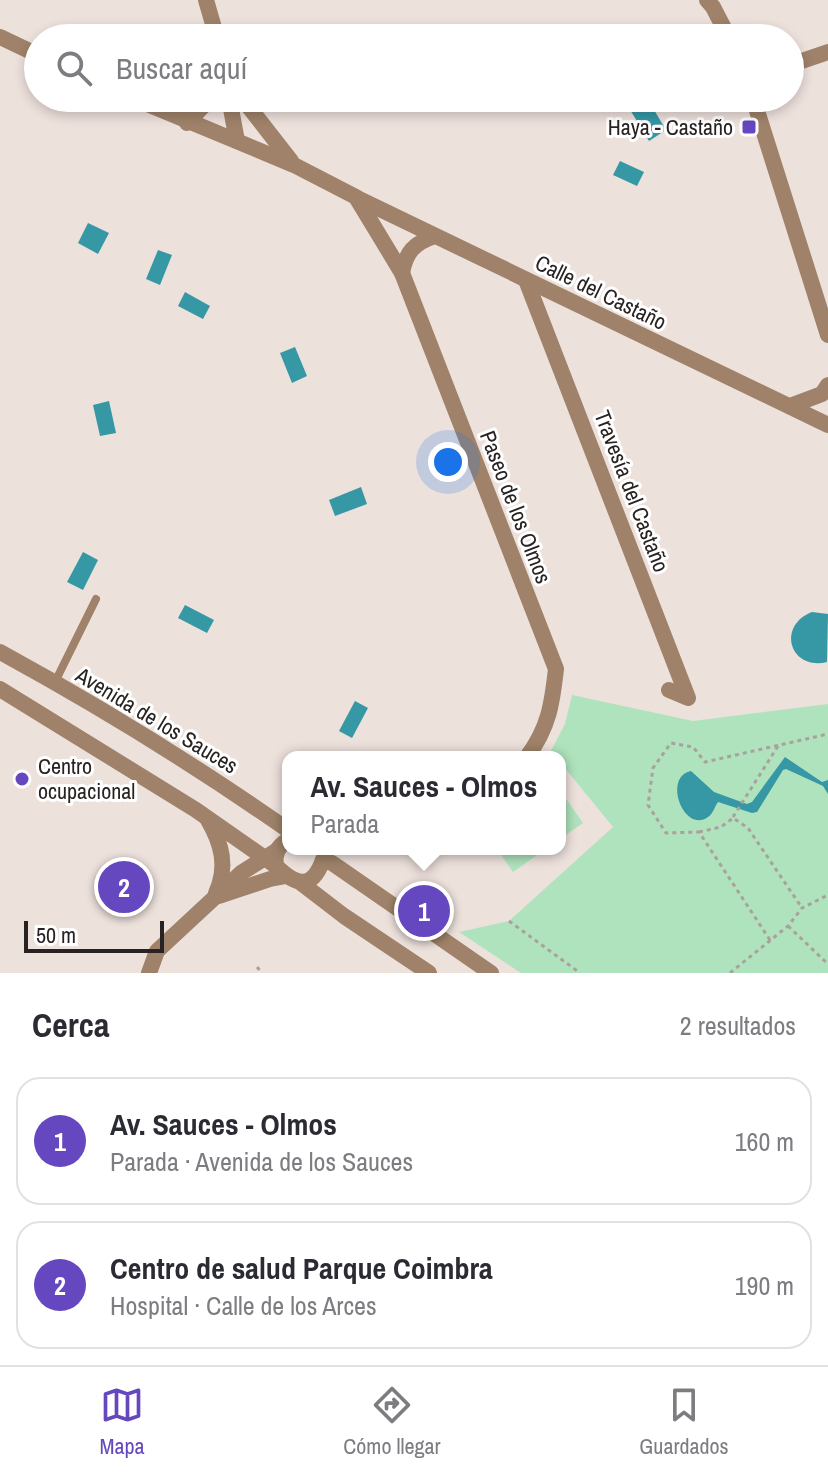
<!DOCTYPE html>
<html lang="es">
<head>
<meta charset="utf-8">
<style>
	body { margin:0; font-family:"Archivo Narrow",sans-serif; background:#f2f2f3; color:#2b2b33 }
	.scale { position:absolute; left:24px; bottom:20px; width:140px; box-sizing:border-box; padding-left:8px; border:4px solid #282322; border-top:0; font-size:22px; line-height:28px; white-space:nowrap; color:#282322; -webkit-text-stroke:6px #fff; paint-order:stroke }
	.you { position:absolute; left:448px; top:462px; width:28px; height:28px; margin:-20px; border:6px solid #fff; border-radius:50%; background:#1a73e8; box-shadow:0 0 0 12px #1a73e833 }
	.badge { display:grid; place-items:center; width:52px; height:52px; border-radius:50%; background:#6547bf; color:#fff; font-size:26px; font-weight:700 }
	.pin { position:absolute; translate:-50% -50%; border:4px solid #fff; box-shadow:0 2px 8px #0006 }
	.popup { position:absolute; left:282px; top:751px; width:284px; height:104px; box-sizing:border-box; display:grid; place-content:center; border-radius:16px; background:#fff; filter:drop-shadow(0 2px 6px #0005); font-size:26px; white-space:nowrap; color:#7c7c81 }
	.popup b { font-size:30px; color:#2b2b33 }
	.popup::after { content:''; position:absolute; left:50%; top:100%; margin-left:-16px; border:16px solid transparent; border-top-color:#fff }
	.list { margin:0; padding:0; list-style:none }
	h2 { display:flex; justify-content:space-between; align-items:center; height:104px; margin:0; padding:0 32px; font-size:34px }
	h2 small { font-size:26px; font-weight:400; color:#7c7c81 }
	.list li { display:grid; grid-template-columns:52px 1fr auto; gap:24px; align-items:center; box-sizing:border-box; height:128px; margin:0 16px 16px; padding:0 16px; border:2px solid #e1e1e2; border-radius:24px }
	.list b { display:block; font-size:30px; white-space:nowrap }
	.list p { margin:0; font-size:26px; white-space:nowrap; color:#7c7c81 }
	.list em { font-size:26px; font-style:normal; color:#7c7c81 }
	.icon { flex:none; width:44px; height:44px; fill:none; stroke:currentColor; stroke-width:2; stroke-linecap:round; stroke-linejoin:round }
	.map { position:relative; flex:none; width:828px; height:973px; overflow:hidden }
	.search { position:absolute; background:#fff; box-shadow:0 4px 12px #0003; left:24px; right:24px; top:24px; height:88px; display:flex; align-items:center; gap:20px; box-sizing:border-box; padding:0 28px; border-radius:44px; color:#7c7c81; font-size:30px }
	.sheet { height:392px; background:#fff }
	nav { display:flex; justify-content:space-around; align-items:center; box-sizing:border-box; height:112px; border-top:2px solid #e1e1e2; background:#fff; font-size:22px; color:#7c7c81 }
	nav a { display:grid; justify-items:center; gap:4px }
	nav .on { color:#6547bf }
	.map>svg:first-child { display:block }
</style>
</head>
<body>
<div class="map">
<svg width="828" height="973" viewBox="0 0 828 973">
	<rect width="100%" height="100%" fill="#ede1dc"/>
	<!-- green -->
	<g fill="#afe3bd">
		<path d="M 572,695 L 693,721 L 828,704 L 828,973 L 521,973 L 459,932 L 509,921 L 613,827 L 560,762 L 560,757 L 556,757 L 551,751 L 565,724 Z"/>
		<path d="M 560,790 L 583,823 L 560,839 Z"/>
		<path d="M 497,849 L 546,849 L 513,872 Z"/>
	</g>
	<!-- water -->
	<g fill="#3598a4">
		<path d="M 647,98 L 666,130 L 649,141 L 629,108 Z"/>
		<path d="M 620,161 L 644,172 L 637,186 L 613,175 Z"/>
		<path d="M 88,223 L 109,233 L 98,254 L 78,243 Z"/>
		<path d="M 158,250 L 172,255 L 160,285 L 146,279 Z"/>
		<path d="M 185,292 L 210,306 L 203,319 L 178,306 Z"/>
		<path d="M 295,347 L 307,376 L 292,383 L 280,353 Z"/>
		<path d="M 109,401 L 116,433 L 100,436 L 93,405 Z"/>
		<path d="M 361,487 L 367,504 L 335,516 L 329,500 Z"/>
		<path d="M 83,552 L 98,560 L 83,590 L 67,582 Z"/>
		<path d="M 185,605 L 214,620 L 207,633 L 178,618 Z"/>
		<path d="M 812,612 L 828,614 L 827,662 C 790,671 776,626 812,612 Z"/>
		<path d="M 355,701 L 368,708 L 352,738 L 339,731 Z"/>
		<path d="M 785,757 L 822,782 L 828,780 L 828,794 L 823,786 L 786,769 L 783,770 L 757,812 L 752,813 L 718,802 C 715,806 713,814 708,817 C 684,834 662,777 691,771 L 714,792 L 747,804 L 752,802 Z"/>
	</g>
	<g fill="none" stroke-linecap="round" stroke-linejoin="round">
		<!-- path -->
		<g stroke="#aaa19d" stroke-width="3" stroke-dasharray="4 4" stroke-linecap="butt">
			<path d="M 733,817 L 778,746"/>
			<path d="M 699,832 L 721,827 L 733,818 L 748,828 L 802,908"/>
			<path d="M 509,921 L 580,973"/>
			<path d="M 788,926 L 828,964"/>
			<path d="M 770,940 L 699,832 L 666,833 L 648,805 L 653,768 L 671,743 L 693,747 L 705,762 L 828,734"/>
			<path d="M 257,967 L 262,973"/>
			<path d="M 730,973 L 788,926 L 802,908 L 828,895"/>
		</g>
		<!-- lane -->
		<path stroke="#9f8269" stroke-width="8" d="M 55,682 L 96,599"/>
		<!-- street -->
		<g stroke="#9f8269" stroke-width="16">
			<path d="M 206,0 L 217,38"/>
			<path d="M 707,0 L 713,7 L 729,38"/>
			<path d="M 0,37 L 38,55"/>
			<path d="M 790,65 L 828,52"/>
			<path d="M 133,98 L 294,165 L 356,197 L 402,273 L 556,669 C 552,704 549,727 527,757"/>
			<path d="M 229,98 L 237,141"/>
			<path d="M 242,98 L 291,161"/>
			<path d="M 753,98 L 828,335"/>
			<path d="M 187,123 L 211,98"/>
			<path d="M 357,198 L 828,425"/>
			<path d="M 402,273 C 406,252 414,243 435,236"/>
			<path d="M 526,280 L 688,698 L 669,690"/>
			<path d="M 790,406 L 822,394 L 828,385"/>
			<path d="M 0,652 C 99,706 195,765 288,830"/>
			<path d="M 0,689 L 196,810 L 276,866"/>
			<path d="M 208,820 C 222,844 228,867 216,893"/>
			<path d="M 288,840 C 277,846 274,855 276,866 C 296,886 312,890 323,860"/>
			<path d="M 323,860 L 332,863 L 491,973"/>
			<path d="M 301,883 L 344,916 L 429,973"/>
			<path d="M 219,896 L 270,879 L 286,876"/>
			<path d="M 149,973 L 157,951 L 241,873 L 276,851"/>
		</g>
	</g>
	<!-- markers -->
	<g fill="#6547bf" stroke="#fff" stroke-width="3">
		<rect x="741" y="119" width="16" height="16" rx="4"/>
		<circle cx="22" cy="779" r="8"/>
	</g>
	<g text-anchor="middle" stroke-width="6" stroke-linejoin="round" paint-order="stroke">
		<!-- poi labels -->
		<g font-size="22" fill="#282322" stroke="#fff" text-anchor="end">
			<text x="733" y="135">Haya - Castaño</text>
			<text x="38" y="774" text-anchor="start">Centro<tspan x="38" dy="25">ocupacional</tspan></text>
		</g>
		<!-- street labels -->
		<g font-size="22" fill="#282322" stroke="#fff">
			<text transform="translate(601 292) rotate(26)" y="8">Calle del Castaño</text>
			<text transform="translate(632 491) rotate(69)" y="8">Travesía del Castaño</text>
			<text transform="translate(516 507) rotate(69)" y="8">Paseo de los Olmos</text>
			<text transform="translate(157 720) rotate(31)" y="8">Avenida de los Sauces</text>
		</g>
	</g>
</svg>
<div class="scale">50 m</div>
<div class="you"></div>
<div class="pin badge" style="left:424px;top:911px">1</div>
<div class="popup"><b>Av. Sauces - Olmos</b>Parada</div>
<div class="pin badge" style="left:124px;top:887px">2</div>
<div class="search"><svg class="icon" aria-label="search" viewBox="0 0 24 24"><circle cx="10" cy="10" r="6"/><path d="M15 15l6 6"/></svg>Buscar aquí</div>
</div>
<section class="sheet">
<h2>Cerca<small>2 resultados</small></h2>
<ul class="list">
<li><span class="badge">1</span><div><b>Av. Sauces - Olmos</b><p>Parada · Avenida de los Sauces</p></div><em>160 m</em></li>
<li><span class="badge">2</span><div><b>Centro de salud Parque Coimbra</b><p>Hospital · Calle de los Arces</p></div><em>190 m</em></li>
</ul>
</section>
<nav>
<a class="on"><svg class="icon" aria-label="map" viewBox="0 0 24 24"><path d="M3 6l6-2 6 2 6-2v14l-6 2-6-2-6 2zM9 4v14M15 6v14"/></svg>Mapa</a>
<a><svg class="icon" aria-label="directions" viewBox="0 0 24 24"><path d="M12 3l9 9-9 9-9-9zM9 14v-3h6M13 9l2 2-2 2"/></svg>Cómo llegar</a>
<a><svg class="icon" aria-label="saved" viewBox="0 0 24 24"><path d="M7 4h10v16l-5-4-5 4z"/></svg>Guardados</a>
</nav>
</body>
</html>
